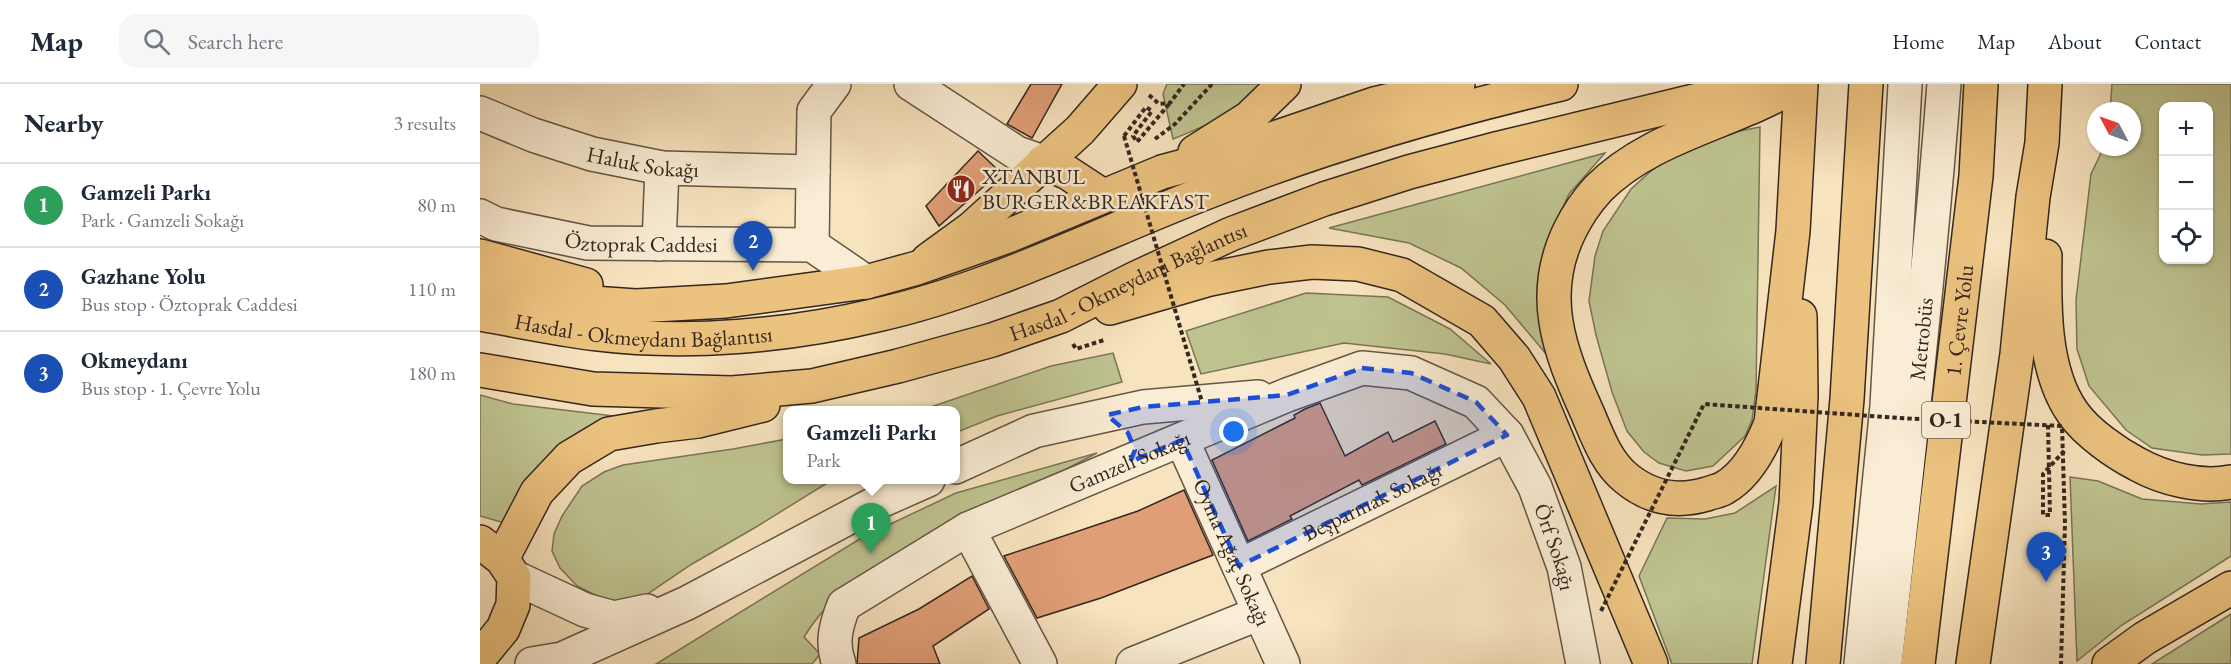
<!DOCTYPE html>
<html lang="en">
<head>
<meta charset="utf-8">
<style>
	body { margin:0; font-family:"EB Garamond",serif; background:#f6f6f7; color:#1f2937 }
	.controls { position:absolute; right:18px; top:18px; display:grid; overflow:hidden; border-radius:12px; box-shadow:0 2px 4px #0004 }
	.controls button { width:54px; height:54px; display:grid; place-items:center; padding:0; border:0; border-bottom:2px solid #e0e1e3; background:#fff; color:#1f2937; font:30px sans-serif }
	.compass { position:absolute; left:1607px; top:18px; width:54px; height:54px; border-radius:50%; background:#fff; box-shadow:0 2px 4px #0004; rotate:311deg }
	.you { position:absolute; left:754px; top:348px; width:21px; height:21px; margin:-15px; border:4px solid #fff; border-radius:50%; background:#1a73e8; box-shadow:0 0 0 9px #1a73e833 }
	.badge { display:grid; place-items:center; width:39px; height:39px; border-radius:50%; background:#b45309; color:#fff; font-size:20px; font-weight:700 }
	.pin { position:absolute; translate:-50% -50px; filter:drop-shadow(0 2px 3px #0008) }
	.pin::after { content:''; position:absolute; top:32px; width:21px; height:18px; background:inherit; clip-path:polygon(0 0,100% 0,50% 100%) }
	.popup { position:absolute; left:303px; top:322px; width:177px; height:78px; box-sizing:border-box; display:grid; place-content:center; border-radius:12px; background:#fff; filter:drop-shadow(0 2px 4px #0005); font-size:20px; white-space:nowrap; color:#747a83 }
	.popup b { font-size:22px; color:#1f2937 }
	.popup::after { content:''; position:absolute; left:50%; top:100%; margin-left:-12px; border:12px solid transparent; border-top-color:#fff }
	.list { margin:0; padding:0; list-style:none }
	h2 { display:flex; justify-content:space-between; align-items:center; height:78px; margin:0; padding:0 24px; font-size:26px }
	h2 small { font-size:20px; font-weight:400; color:#747a83 }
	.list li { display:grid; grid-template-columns:39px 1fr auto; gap:18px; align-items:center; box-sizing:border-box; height:84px; padding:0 24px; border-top:2px solid #e0e1e3 }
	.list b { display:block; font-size:22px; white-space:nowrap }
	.list p { margin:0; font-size:20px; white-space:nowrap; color:#747a83 }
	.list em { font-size:20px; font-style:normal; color:#747a83 }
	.icon { flex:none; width:33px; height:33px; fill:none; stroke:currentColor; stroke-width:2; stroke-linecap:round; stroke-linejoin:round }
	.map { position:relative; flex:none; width:1751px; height:580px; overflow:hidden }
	header { display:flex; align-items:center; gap:36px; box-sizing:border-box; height:84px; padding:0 30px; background:#fff; border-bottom:2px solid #e0e1e3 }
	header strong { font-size:28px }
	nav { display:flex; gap:33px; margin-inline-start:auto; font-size:21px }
	.search { width:420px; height:54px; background:#f6f6f7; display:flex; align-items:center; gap:15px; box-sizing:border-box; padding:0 21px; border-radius:18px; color:#747a83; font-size:22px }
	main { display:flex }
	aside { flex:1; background:#fff }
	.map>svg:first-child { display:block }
</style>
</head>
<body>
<header>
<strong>Map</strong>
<div class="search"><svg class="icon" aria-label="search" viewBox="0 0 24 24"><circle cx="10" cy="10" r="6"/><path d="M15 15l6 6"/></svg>Search here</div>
<nav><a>Home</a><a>Map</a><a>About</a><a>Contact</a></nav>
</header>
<main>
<aside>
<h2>Nearby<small>3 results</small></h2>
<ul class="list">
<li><span class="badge" style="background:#2e9e5b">1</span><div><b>Gamzeli Parkı</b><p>Park · Gamzeli Sokağı</p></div><em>80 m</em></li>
<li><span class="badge" style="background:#1a4fb4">2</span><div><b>Gazhane Yolu</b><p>Bus stop · Öztoprak Caddesi</p></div><em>110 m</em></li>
<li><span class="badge" style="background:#1a4fb4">3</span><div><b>Okmeydanı</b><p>Bus stop · 1. Çevre Yolu</p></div><em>180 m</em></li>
</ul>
</aside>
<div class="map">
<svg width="1751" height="580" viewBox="0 0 1751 580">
	<rect width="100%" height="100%" fill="#f7e3be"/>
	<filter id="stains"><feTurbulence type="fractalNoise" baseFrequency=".00333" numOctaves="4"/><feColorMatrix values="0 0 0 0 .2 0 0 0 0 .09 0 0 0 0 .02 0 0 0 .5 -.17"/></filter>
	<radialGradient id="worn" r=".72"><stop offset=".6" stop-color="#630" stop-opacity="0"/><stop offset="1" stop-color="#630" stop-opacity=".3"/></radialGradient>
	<!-- green -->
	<g fill="#bec390" stroke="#797557" stroke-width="1.5" fill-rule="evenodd">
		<path d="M 687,0 L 782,0 C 761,28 725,42 693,55 L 683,10 Z"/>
		<path d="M 1632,0 L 1751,0 L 1751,370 L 1722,371 L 1672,364 L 1646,346 L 1609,302 L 1597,265 L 1596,216 L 1611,90 L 1624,63 L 1652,63 L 1652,27 L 1630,27 ZM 1684,22 L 1728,22 L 1728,176 L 1684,176 Z"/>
		<path d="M 1280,43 L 1276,306 L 1272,336 L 1265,352 L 1233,382 L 1206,387 L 1179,379 L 1164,368 L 1147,347 L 1132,308 L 1116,251 L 1109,217 L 1115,172 L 1123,147 L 1151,105 L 1182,77 L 1240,51 Z"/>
		<path d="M 1125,69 L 1089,110 L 1068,156 L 1072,277 L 1025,221 L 981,184 L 929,159 L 849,144 Z"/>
		<path d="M 826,209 L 908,213 L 970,245 L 1011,280 L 965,270 L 864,259 L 721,290 L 706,247 Z"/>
		<path d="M 633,269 L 642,298 L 517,332 L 475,349 L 475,326 L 442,326 L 571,282 Z"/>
		<path d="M 0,311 L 33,320 L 134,332 L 74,374 L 39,443 L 0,432 Z"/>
		<path d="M 307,355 L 307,396 L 352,396 L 276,443 L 212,480 L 166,511 L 131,519 L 97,502 L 80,484 L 72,467 L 74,450 L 82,432 L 102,402 L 124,388 L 143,381 L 253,365 Z"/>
		<path d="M 617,369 L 395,485 C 364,505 343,522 324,553 L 340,570 L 332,580 L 176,580 L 383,453 L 476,409 Z"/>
		<path d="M 1590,393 L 1618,397 L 1662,415 L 1721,420 L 1751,418 L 1751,472 L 1642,541 L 1597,577 Z"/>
		<path d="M 1296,402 L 1272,580 L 1192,580 L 1159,492 L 1187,434 L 1225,435 L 1255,429 Z"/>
		<path d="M 1751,530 L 1751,580 L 1672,580 Z"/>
	</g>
	<!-- building -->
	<g fill="#e09e76" stroke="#34271e" stroke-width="1.5">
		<path d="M 551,0 L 582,0 L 552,54 L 527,40 Z"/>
		<path d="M 498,67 L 520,88 L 459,142 L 446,122 Z"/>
		<path d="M 840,319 L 865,372 L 908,348 L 913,358 L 955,337 L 966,360 L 882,401 L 879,396 L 810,432 L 812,435 L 768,457 L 732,376 L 815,334 L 814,331 L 825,325 Z"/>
		<path d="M 704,406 L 733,471 L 621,514 L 557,534 L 524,472 L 658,427 Z"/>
		<path d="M 492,492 L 509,525 L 453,562 L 460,580 L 377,580 L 379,554 L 439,525 Z"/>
	</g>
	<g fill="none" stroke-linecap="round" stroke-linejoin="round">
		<!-- minor casing -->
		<g stroke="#655646" stroke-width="36">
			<g id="minor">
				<path d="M 431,0 L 537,69 L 563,78"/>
				<path id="s1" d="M 0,29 L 53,51 L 112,70 L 182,84 L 333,88"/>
				<path id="s2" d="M 0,132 L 16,140 L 108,159 L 332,161 L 386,198"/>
				<path d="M 179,160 L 182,84"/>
				<path d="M 332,161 L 334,27 L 354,0"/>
				<path id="s3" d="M 702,356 L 803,580"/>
				<path d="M 475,383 L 554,347 L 663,323 L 778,313"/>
				<path d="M 488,445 L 560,580"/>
				<path id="s4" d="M 759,482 L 1027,351"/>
				<path d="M 34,493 L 105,526 L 134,534 L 167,527"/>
				<path d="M 52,580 L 82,575 L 207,519 L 396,419 L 448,396"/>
				<path id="s5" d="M 359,580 C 351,559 356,541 364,521 L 488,445 L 807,311 L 882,284 L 931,289 L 996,318 L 1027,351 L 1055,403 L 1084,483 L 1103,580"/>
				<path d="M 653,580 L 780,529"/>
				<path d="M 1381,580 L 1407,322 L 1425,0"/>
				<path id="s6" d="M 1405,580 C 1427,387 1449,194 1464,0"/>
			</g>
		</g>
		<!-- major casing -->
		<g stroke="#34271e" stroke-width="36">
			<g id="major">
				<path d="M 563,78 L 588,89 L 623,112"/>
				<path d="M 448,176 L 492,144 L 600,46 L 640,0"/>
				<path d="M 0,458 L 22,475 L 34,493 L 33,521 L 23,545 L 0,573"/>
			</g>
		</g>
		<!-- highway casing -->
		<g stroke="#34271e" stroke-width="36">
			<g id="highway">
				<path d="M 1317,0 C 1253,39 1171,51 1118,105 C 1107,117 1097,132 1090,146 C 1058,211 1079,266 1107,328 C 1117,351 1126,378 1146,394 C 1170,414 1197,419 1227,410 C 1232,408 1239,407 1244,404 C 1267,391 1282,362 1291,339 L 1313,147 L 1321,0"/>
				<path d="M 715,68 L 769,34 L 804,0"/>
				<path d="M 0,172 L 106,201"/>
				<path d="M 1565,172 C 1564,221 1563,287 1593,329 C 1607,349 1636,369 1657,380 C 1684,395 1721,404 1751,398"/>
				<path d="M 0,201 L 98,218 L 156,222 L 246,217 L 386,198 L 437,184 L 528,152 L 682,88 L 745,71 L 894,20 L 978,0"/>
				<path d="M 630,224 L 730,195 L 789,183 L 832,178 L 878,180 L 922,191 L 1002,237 L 1034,274 L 1059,313 L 1171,580"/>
				<path id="s7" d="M 0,230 C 39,237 78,245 117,250 C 207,261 309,252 397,231 C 513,205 620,149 730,107 C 844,62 961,28 1081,0"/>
				<path id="s8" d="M 0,286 L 113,305 L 252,309 L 332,302 L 418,282 L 512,256 L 581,232 L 654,195 L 751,150 L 844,115 L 929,88 L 1016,65 L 1284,0"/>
				<path d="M 22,475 L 57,408 L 89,374 L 129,350 L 176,342 L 218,337 L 283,321"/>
				<path d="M 1295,580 L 1316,419 L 1321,312 L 1320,232"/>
				<path d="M 1343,580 L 1367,315 L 1386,0"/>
				<path id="s9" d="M 1438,580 L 1496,92 L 1501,0"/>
				<path d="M 1493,580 L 1537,270 L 1553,113 L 1562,59 L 1565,0"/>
				<path d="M 1629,580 L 1665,554 L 1751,504"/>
			</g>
		</g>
		<!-- path -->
		<g stroke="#34271e" stroke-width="4" stroke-dasharray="4.5 3" stroke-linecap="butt">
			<path d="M 669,11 L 679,20 L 690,19 L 704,0"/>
			<path d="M 644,52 L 666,23 L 672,27 L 653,52 L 657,58 L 690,19"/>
			<path d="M 675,55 L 695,40 L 732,0"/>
			<path d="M 593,260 L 596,265 L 624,256"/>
			<path d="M 1570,431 L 1563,431 L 1563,390 L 1585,366"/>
		</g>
		<!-- minor -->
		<use href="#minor" stroke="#faedd5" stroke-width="33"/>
		<!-- major -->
		<use href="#major" stroke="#ecc27f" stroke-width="33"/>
		<!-- highway -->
		<use href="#highway" stroke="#ecc27f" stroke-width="33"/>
		<!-- path-bridge -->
		<g stroke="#34271e" stroke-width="4" stroke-dasharray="4.5 3" stroke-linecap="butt">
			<path d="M 644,52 L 722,318"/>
			<path d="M 1568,341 L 1570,431"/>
			<path d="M 1121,527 L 1224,320 L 1419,334 L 1582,342 L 1585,440 L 1581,580"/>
		</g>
	</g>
	<!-- marked area -->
	<path fill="#1d4ed8" fill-opacity="0.2" stroke="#1d4ed8" stroke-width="4.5" stroke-dasharray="12 8" stroke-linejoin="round" d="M 882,284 L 931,289 L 996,318 L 1027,351 L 759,482 L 702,356 L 650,378 L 655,366 L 648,349 L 627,331 L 663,323 L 807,311 Z"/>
	<!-- icons -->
	<defs>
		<g id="restaurant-disc" transform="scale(1.5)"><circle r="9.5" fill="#8f2418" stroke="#faedd5"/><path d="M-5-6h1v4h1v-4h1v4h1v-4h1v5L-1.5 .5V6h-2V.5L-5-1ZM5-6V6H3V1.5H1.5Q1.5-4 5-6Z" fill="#fff"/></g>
	</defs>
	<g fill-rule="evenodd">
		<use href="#restaurant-disc" x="481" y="105"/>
	</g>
	<g text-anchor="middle" stroke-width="5" stroke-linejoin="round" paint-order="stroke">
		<!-- shield labels -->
		<rect fill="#faedd5" stroke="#6f6255" stroke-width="1.5" x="1442" y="318" width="48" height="36" rx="4.5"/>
		<g font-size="21" font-weight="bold" fill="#34271e">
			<text x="1466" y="343">O-1</text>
		</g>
		<!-- street labels -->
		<g font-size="22" fill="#34271e" stroke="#faedd5">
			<text dy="8" stroke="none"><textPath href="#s1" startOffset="171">Haluk Sokağı</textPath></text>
			<text dy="8" stroke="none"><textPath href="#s2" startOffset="165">Öztoprak Caddesi</textPath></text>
			<text dy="8" stroke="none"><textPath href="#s8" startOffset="668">Hasdal - Okmeydanı Bağlantısı</textPath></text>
			<text dy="8" stroke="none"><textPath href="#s9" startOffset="346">1. Çevre Yolu</textPath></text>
			<text dy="8" stroke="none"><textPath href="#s7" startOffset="165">Hasdal - Okmeydanı Bağlantısı</textPath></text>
			<text dy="8" stroke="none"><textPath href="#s6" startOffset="327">Metrobüs</textPath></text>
			<text dy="8" stroke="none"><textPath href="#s5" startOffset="381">Gamzeli Sokağı</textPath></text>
			<text dy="8" stroke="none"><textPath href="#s4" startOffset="148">Beşparmak Sokağı</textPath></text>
			<text dy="8" stroke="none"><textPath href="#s5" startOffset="920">Örf Sokağı</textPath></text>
			<text dy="8" stroke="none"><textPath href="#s3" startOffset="123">Oyma Ağaç Sokağı</textPath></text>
		</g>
		<!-- poi labels -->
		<g font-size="22" fill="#34271e" stroke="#faedd5" text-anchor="start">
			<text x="502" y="100">XTANBUL<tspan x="502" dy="25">BURGER&amp;BREAKFAST</tspan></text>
		</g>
	</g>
	<rect width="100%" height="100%" filter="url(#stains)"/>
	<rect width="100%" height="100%" fill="url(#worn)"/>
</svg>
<div class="controls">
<button>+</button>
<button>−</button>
<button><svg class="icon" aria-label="locate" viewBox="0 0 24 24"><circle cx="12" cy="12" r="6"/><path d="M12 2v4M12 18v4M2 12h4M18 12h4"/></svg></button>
</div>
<svg class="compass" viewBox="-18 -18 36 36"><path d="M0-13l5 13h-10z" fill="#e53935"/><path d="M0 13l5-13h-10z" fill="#747a83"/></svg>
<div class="you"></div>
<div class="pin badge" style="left:391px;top:469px;background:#2e9e5b">1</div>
<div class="popup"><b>Gamzeli Parkı</b>Park</div>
<div class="pin badge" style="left:273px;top:187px;background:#1a4fb4">2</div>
<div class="pin badge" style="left:1566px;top:498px;background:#1a4fb4">3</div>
</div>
</main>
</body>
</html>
